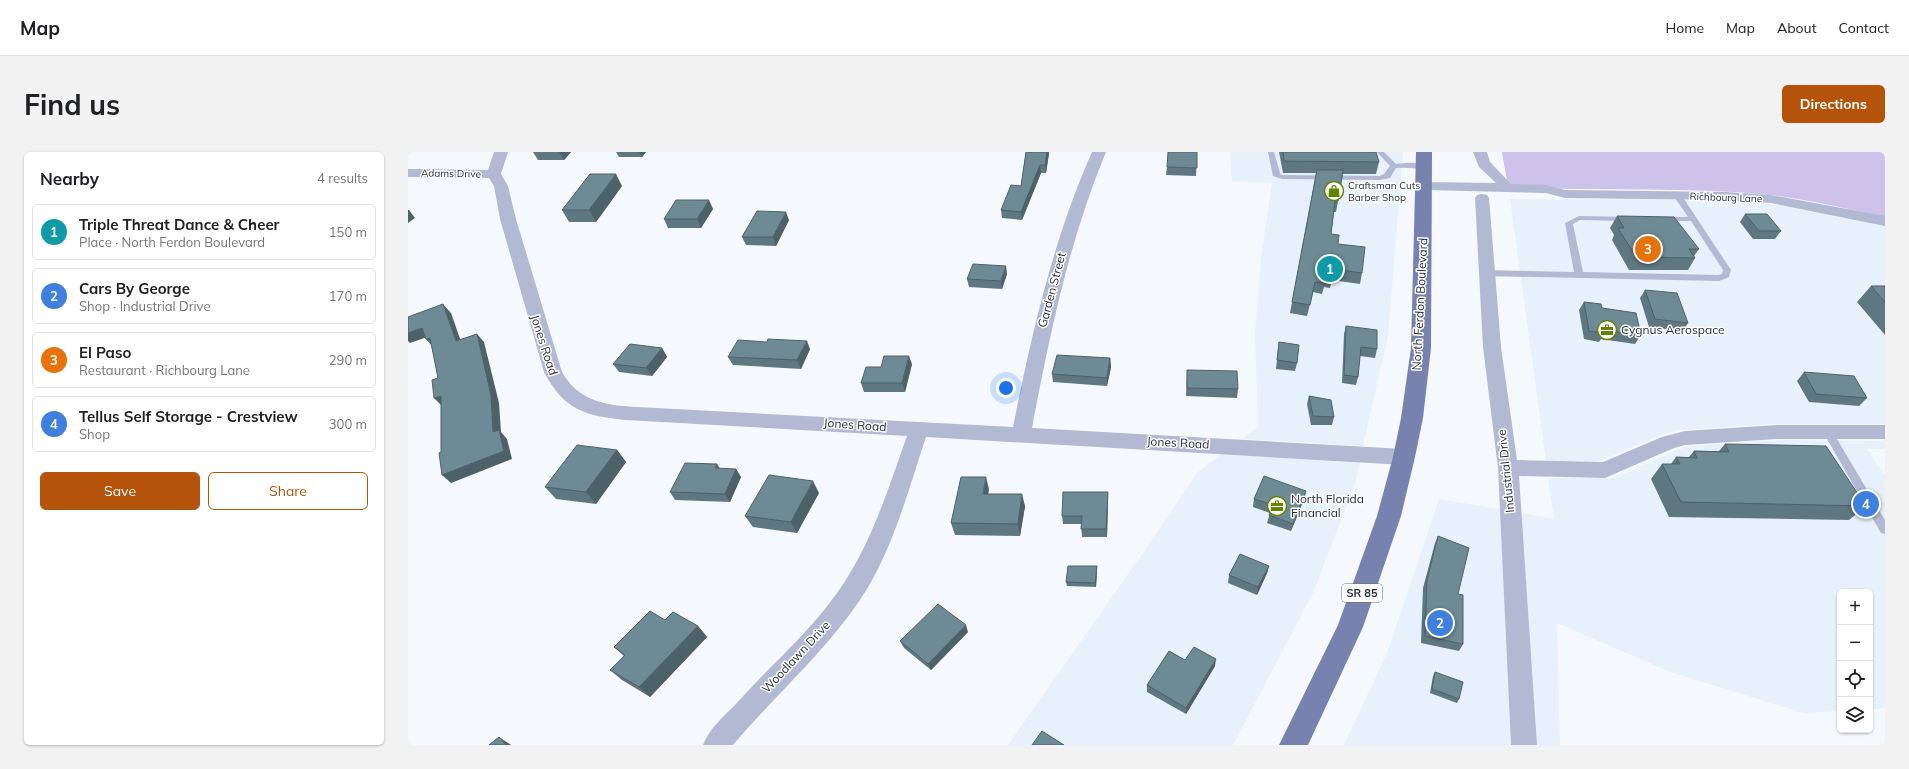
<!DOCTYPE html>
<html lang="en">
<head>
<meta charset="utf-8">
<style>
	body { margin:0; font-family:Mulish,sans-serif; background:#f2f2f2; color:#202124 }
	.controls { position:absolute; right:12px; bottom:12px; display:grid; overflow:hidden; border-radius:6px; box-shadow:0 1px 3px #0004 }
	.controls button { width:36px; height:36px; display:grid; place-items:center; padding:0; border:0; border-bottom:1px solid #e0e0e0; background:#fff; color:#202124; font:20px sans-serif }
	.you { position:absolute; left:598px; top:236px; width:14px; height:14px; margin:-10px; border:3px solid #fff; border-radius:50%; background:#1a73e8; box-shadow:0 0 0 6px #1a73e833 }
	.badge { display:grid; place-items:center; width:26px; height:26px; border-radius:50%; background:#b45309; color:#fff; font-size:13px; font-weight:700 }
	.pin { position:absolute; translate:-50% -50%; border:2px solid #fff; box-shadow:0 1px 4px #0006 }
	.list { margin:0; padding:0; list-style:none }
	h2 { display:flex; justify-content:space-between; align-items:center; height:52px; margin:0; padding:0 16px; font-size:17px }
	h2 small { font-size:13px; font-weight:400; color:#757577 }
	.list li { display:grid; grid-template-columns:26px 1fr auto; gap:12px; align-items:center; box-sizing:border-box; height:56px; margin:0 8px 8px; padding:0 8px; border:1px solid #e0e0e0; border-radius:6px }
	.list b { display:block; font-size:15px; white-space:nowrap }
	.list p { margin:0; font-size:13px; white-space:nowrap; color:#757577 }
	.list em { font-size:13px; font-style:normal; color:#757577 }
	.actions { display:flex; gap:8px; padding:12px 16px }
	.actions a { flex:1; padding:9px 0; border:1px solid #b45309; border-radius:6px; text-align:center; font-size:14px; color:#b45309 }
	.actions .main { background:#b45309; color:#fff }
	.icon { flex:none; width:22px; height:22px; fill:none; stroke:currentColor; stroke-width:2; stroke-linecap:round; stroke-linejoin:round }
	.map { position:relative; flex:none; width:1477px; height:593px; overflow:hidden; border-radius:6px }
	header { display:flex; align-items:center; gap:24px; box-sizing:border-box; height:56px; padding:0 20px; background:#fff; border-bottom:1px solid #e0e0e0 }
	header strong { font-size:19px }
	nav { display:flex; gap:22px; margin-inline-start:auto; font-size:14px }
	.intro { display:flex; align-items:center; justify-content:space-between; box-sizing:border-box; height:96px; padding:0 24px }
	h1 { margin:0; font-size:28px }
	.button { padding:10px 18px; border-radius:6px; background:#b45309; color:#fff; font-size:14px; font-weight:700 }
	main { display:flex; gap:24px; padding:0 24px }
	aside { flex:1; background:#fff; border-radius:6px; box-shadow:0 1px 3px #0004 }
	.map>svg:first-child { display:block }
</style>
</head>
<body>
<header>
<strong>Map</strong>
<nav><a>Home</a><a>Map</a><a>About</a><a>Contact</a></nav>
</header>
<div class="intro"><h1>Find us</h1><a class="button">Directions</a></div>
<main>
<aside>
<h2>Nearby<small>4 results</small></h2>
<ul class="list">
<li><span class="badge" style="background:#0f9aa8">1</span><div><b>Triple Threat Dance &amp; Cheer</b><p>Place · North Ferdon Boulevard</p></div><em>150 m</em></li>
<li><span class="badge" style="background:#3f7fe0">2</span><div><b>Cars By George</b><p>Shop · Industrial Drive</p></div><em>170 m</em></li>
<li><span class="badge" style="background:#e8710a">3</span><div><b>El Paso</b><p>Restaurant · Richbourg Lane</p></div><em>290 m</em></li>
<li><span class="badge" style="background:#3f7fe0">4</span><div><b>Tellus Self Storage - Crestview</b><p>Shop</p></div><em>300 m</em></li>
</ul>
<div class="actions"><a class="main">Save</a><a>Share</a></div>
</aside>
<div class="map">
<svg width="1477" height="593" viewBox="0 0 1477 593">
	<rect width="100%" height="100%" fill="#f5f9fd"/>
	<!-- built -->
	<g fill="#e7f1fc">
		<path d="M 822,0 L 995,0 L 980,184 L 955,294 L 834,287 L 850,275 L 847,180 L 853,106 L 864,31 L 824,29 Z"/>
		<path d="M 1102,47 L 1322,48 L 1380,54 L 1477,74 L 1477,272 L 1363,272 L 1270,278 L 1253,283 L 1191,309 L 1138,309 Z"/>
		<path d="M 1375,288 L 1477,289 L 1477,297 L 1459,297 L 1477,323 L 1477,556 L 1462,557 L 1462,440 L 1432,440 L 1432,559 L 1396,561 L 1262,520 L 1149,471 L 1152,593 L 1129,593 L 1113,361 L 1146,367 L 1140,326 L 1203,326 L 1219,321 L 1268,298 L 1283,294 Z"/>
		<path d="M 813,302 L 952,310 L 946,335 L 905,441 L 825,593 L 600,593 L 739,395 L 790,320 Z"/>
		<path d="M 1031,347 L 1092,357 L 1103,593 L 936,593 L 979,501 Z"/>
	</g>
	<!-- green -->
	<path fill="#cdc2e9" d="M 1094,0 L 1477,0 L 1477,65 C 1439,57 1400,47 1361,43 C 1274,34 1187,40 1100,35 Z"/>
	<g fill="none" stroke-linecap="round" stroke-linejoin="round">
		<!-- lane -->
		<g fill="#b2b9d2" fill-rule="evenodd">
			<path d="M 860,0 L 866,0 L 872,21 L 874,23 L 972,24 L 976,22 L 982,14 L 969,0 L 976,0 L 988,12 C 997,11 1012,9 1020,15 C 1015,18 996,15 988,16 L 982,26 L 972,28 L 874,27 L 865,24 Z"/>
			<path d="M 1266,41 L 1272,41 L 1323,118 L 1321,125 L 1311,129 L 1077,124 L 1073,121 L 1077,118 L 1166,120 L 1157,71 L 1171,64 L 1221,65 L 1225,67 L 1221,69 L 1172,68 L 1165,72 L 1175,120 L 1310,123 L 1314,122 L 1315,118 L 1283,69 L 1255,69 L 1251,67 L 1255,65 L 1280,65 L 1265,43 Z"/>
			<path d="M 1420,276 L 1423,277 L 1477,368 L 1477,382 L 1473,381 L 1415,280 Z"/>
		</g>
		<!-- street -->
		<g fill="#b2b9d2" fill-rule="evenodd">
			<path d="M 86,0 L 100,0 L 93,22 L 100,34 L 108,67 L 154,220 C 174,256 212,254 248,256 L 605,275 C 624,180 645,88 684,0 L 698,0 C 661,89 642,181 624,276 L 996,297 L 1003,299 L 1006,305 L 1003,311 L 996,313 L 518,285 C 501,336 487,390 459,437 C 423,495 369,541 325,593 L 295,593 C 301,577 315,565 327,553 C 357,519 392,489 420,453 C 460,403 478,343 499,284 L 218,268 C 177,264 156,258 136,220 L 92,67 L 86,34 L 81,26 L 0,25 L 0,17 L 80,18 Z"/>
			<path d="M 1065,0 L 1079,0 L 1082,10 L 1103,32 L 1138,33 L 1157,38 L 1318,40 L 1363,43 L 1477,64 L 1477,74 L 1363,51 L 1318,48 L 1157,46 L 1138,41 L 1017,38 L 1012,37 L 1010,34 L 1012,31 L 1017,30 L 1088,31 L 1071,15 Z"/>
			<path d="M 1074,42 L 1079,43 L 1081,46 L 1093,195 L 1109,308 L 1195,310 L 1254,285 L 1277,279 L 1369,273 L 1477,273 L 1477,287 L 1369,287 L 1277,293 L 1266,296 L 1197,326 L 1111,324 L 1129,593 L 1103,593 L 1090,316 L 1075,195 L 1067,46 L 1069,43 Z"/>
		</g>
		<!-- primary -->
		<path fill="#7782af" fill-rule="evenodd" d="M 1008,0 L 1024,0 L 1023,196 L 1015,266 L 1007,305 L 993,364 L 955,475 L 900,593 L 871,593 L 930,473 L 969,364 L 985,305 L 993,266 L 1003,196 Z"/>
	</g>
	<!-- wall -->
	<g fill="#5f7780">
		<path d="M 125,0 L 163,0 L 156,8 L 130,8 Z"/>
		<path d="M 208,0 L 238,0 L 234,5 L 211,5 Z"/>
		<path d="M 618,0 L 641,0 L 638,21 L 633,21 L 614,68 L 594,66 L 593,58 L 613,34 Z"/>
		<path d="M 789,0 L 788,24 L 758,23 L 759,15 Z"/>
		<path d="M 871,0 L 968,0 L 971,10 L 968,22 L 935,22 L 928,60 L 926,60 L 923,82 L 930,92 L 954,121 L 952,132 L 924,128 L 922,136 L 916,135 L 914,142 L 905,140 L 899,164 L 882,161 L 908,21 L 875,21 Z"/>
		<path d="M 214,34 L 188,70 L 161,70 L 154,58 Z"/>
		<path d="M 305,57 L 293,76 L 260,76 L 256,67 Z"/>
		<path d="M 1337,62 L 1373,79 L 1367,87 L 1345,87 L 1332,70 Z"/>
		<path d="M 1209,64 L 1291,97 L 1286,104 L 1287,106 L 1280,118 L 1221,118 L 1204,88 L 1206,83 L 1202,76 Z"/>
		<path d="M 381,68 L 368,94 L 338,93 L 334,85 Z"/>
		<path d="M 599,122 L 594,137 L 561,135 L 559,127 Z"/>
		<path d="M 1463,134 L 1477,134 L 1477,183 L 1449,150 Z"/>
		<path d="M 1237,138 L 1280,171 L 1275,179 L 1241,175 L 1232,146 Z"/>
		<path d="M 1176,150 L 1194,156 L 1233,183 L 1227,192 L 1193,187 L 1191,190 L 1176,187 L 1171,158 Z"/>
		<path d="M 938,174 L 969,197 L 967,206 L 952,204 L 950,225 L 948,233 L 934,231 L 936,182 Z"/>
		<path d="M 871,190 L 889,211 L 887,219 L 868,217 Z"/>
		<path d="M 254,196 L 259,205 L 244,224 L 211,220 L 205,212 Z"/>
		<path d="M 402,197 L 393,217 L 325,213 L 320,205 Z"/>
		<path d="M 702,206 L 703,215 L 699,234 L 645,230 L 644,222 Z"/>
		<path d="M 504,212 L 497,240 L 456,240 L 453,231 L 473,215 Z"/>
		<path d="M 779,218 L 830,237 L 829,246 L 778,244 Z"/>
		<path d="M 1396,220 L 1459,246 L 1451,254 L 1401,250 L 1389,229 Z"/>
		<path d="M 901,244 L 926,265 L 924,273 L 903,273 L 899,252 Z"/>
		<path d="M 1317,292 L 1458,354 L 1441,368 L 1261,365 L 1243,327 L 1254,312 L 1263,312 L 1268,305 L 1281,305 L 1286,299 L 1311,299 Z"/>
		<path d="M 209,298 L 218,310 L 188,352 L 148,347 L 137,335 Z"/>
		<path d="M 312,317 L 328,317 L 333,325 L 322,350 L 267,348 L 262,340 Z"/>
		<path d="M 581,337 L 580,342 L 617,354 L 612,384 L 547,383 L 543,371 Z"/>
		<path d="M 898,339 L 896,347 L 883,379 L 859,371 L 862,361 L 845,355 L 846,347 Z"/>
		<path d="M 700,340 L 700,349 L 699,385 L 674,385 L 673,372 L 655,372 L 654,364 Z"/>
		<path d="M 411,341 L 389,381 L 345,375 L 337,364 Z"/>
		<path d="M 1030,384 L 1050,442 L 1055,492 L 1051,499 L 1013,491 L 1015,436 L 1027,391 Z"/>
		<path d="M 689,414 L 689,418 L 688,435 L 659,434 L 658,430 Z"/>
		<path d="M 861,414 L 859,421 L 849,443 L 820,431 L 821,423 Z"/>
		<path d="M 257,468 L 290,474 L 299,485 L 242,545 L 214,528 L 202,518 L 216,504 L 206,495 Z"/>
		<path d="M 560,480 L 523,518 L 496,496 L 492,489 Z"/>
		<path d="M 777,508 L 807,514 L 778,562 L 739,540 L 739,533 Z"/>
		<path d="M 1027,520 L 1051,547 L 1049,551 L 1022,541 L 1025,524 Z"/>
	</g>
	<!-- shaded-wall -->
	<g fill="#4d6168">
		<path d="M 151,0 L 163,0 L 156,8 Z"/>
		<path d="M 231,0 L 238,0 L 234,5 Z"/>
		<path d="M 639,0 L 641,0 L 641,2 L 638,21 L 637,13 Z"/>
		<path d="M 632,13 L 633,21 L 614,68 L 613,60 Z"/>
		<path d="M 208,22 L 214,34 L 188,70 L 181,58 Z"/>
		<path d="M 301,48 L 305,57 L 293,76 L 289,67 Z"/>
		<path d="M 0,58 L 1,58 L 7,66 L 0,71 Z"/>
		<path d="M 378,60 L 381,68 L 368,94 L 365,85 Z"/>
		<path d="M 598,114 L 599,122 L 594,137 L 593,129 Z"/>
		<path d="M 35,152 L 43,161 L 56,198 L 48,189 Z"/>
		<path d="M 14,176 L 22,184 L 2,191 L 0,189 L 0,181 Z"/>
		<path d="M 69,182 L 76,190 L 91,251 L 93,280 L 99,287 L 104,307 L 43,331 L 34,323 Z"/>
		<path d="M 22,186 L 26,196 L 18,187 Z"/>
		<path d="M 399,189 L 402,197 L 393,217 L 389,208 Z"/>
		<path d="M 254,196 L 259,205 L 244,224 L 238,216 Z"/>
		<path d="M 501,204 L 504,212 L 497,240 L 494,231 Z"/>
		<path d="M 702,206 L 703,215 L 699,234 L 699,226 Z"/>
		<path d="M 33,244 L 35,255 L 26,246 Z"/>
		<path d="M 209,298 L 218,310 L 188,352 L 178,340 Z"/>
		<path d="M 309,312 L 314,320 L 307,316 Z"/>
		<path d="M 328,317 L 333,325 L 322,350 L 317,342 Z"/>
		<path d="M 578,325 L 581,337 L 578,353 L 575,342 Z"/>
		<path d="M 405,329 L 411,341 L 389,381 L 383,370 Z"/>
		<path d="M 898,339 L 896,347 L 883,379 L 885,372 Z"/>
		<path d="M 700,340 L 700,349 L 699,385 L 698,377 Z"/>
		<path d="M 614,342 L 617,354 L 612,384 L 610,372 Z"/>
		<path d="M 689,414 L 689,418 L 688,435 L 687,431 Z"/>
		<path d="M 861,414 L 859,421 L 849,443 L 850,435 Z"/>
		<path d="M 558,473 L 560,480 L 523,518 L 520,512 Z"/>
		<path d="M 290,474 L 299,485 L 242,545 L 231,535 Z"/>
		<path d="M 808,507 L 807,514 L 778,562 L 778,556 Z"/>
		<path d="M 91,585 L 103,593 L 98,593 Z"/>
	</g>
	<!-- building -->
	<g fill="#6e8a95" stroke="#4d6168">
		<path d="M 618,0 L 639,0 L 637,13 L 632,13 L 613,60 L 593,58 L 603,33 L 613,34 Z"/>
		<path d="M 760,0 L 789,0 L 789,16 L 759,15 Z"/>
		<path d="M 875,0 L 968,0 L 971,10 L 876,9 Z"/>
		<path d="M 909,18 L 935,18 L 930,49 L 927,49 L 923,82 L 931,83 L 930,92 L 957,95 L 954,121 L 926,117 L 925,125 L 918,124 L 917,131 L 907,130 L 902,153 L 884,150 Z"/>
		<path d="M 182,22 L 208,22 L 181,58 L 154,58 Z"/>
		<path d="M 268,48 L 301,48 L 289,67 L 256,67 Z"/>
		<path d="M 349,59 L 378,60 L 365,85 L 334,85 Z"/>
		<path d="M 1337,62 L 1359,62 L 1373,79 L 1351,79 Z"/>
		<path d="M 1209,64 L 1266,65 L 1291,97 L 1281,97 L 1287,106 L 1228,105 L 1210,76 L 1216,76 Z"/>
		<path d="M 565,112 L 598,114 L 593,129 L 559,127 Z"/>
		<path d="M 1463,134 L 1477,134 L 1477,150 Z"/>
		<path d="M 1237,138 L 1269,141 L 1280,171 L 1247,167 Z"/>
		<path d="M 1176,150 L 1193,152 L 1194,156 L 1228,161 L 1233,183 L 1195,178 L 1196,181 L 1181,179 Z"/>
		<path d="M 35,152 L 48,189 L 69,182 L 83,243 L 85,280 L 91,278 L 96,299 L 34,323 L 31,301 L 33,300 L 33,244 L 26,246 L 24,228 L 30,226 L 22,186 L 18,187 L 14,176 L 0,181 L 0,165 Z"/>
		<path d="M 938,174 L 969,178 L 969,197 L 953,195 L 950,225 L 936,223 Z"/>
		<path d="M 360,187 L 399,189 L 389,208 L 320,205 L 330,188 L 359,190 Z"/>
		<path d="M 871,190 L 891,193 L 889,211 L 869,208 Z"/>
		<path d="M 222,192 L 254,196 L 238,216 L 205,212 Z"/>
		<path d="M 649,203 L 702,206 L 699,226 L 644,222 Z"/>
		<path d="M 476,204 L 501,204 L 494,231 L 453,231 L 458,215 L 473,215 Z"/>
		<path d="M 779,218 L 829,219 L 830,237 L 779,236 Z"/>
		<path d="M 1396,220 L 1446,224 L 1459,246 L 1408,242 Z"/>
		<path d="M 901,244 L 923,248 L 926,265 L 905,264 Z"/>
		<path d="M 1317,292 L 1418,294 L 1458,354 L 1273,350 L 1254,312 L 1272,312 L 1268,305 L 1289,306 L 1286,299 L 1321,300 Z"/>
		<path d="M 169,293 L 209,298 L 178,340 L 137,335 Z"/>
		<path d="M 277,311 L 309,312 L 307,316 L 328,317 L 317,342 L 262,340 Z"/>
		<path d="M 361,323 L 405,329 L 383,370 L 337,364 Z"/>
		<path d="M 856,324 L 898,339 L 885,372 L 861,363 L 865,353 L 846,347 Z"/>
		<path d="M 553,325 L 578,325 L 575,342 L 614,342 L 610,372 L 543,371 Z"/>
		<path d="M 655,340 L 700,340 L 698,377 L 673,377 L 674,364 L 654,364 Z"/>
		<path d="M 1030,384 L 1061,396 L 1050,442 L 1055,443 L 1055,492 L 1017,484 L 1019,428 Z"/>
		<path d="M 832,402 L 861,414 L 850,435 L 821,423 Z"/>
		<path d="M 660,414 L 689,414 L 687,431 L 658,430 Z"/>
		<path d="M 530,452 L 558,473 L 520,512 L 492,489 Z"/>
		<path d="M 242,459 L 257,468 L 265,460 L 290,474 L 231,535 L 202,518 L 217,503 L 206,495 Z"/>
		<path d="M 786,495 L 808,507 L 778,556 L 739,533 L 761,499 L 777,508 Z"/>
		<path d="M 1027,520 L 1055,530 L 1051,547 L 1024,537 Z"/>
		<path d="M 634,579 L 656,593 L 624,593 Z"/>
		<path d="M 91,585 L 98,593 L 81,593 Z"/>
	</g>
	<!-- icons -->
	<defs>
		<g id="shop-ring" transform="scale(1)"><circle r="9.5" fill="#fff" stroke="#618300" stroke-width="1.5"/><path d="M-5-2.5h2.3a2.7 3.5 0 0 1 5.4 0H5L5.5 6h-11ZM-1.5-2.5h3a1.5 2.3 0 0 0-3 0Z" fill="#618300"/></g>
		<g id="office-ring" transform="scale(1)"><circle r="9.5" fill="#fff" stroke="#618300" stroke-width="1.5"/><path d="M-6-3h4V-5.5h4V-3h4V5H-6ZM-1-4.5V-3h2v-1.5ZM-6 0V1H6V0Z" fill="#618300"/></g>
	</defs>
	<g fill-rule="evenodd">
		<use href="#shop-ring" x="926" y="39"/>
		<use href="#office-ring" x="1199" y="178"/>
		<use href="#office-ring" x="869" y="354"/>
	</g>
	<g text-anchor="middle" stroke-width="3" stroke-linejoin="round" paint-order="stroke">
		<!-- far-street labels -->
		<g font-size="10" fill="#262e36" stroke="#fff">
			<text transform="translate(43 21) rotate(1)" y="4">Adams Drive</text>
			<text transform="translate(1318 45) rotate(2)" y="4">Richbourg Lane</text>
		</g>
		<!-- far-poi labels -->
		<g font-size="10" fill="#262e36" stroke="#fff" text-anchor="start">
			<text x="940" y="37">Craftsman Cuts<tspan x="940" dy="12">Barber Shop</tspan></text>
		</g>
		<!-- shield labels -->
		<rect fill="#fff" stroke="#676d72" stroke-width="1" x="934" y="432" width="40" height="18" rx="3"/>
		<g font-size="11" font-weight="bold" fill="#262e36">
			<text x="954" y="445">SR 85</text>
		</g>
		<!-- street labels -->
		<g font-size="12" fill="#262e36" stroke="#fff">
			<text transform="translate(644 138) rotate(-75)" y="4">Garden Street</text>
			<text transform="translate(1012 152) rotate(-87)" y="4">North Ferdon Boulevard</text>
			<text transform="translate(136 193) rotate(72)" y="4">Jones Road</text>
			<text transform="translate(447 273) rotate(4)" y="4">Jones Road</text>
			<text transform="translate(770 291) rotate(3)" y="4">Jones Road</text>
			<text transform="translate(1098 319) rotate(-96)" y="4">Industrial Drive</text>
			<text transform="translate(388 505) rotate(-47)" y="4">Woodlawn Drive</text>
		</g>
		<!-- poi labels -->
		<g font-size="12" fill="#262e36" stroke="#fff" text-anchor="start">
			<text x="1213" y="182">Cygnus Aerospace</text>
			<text x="883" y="351">North Florida<tspan x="883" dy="14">Financial</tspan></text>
		</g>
	</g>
</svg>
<div class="controls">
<button>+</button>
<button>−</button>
<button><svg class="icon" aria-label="locate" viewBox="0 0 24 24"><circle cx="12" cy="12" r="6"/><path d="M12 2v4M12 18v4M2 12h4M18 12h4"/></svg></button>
<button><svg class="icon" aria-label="layers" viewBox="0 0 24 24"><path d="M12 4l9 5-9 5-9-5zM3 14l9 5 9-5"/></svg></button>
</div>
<div class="you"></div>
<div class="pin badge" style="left:922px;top:117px;background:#0f9aa8">1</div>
<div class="pin badge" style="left:1032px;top:471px;background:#3f7fe0">2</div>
<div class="pin badge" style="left:1240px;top:97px;background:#e8710a">3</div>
<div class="pin badge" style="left:1458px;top:352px;background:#3f7fe0">4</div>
</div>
</main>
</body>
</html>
